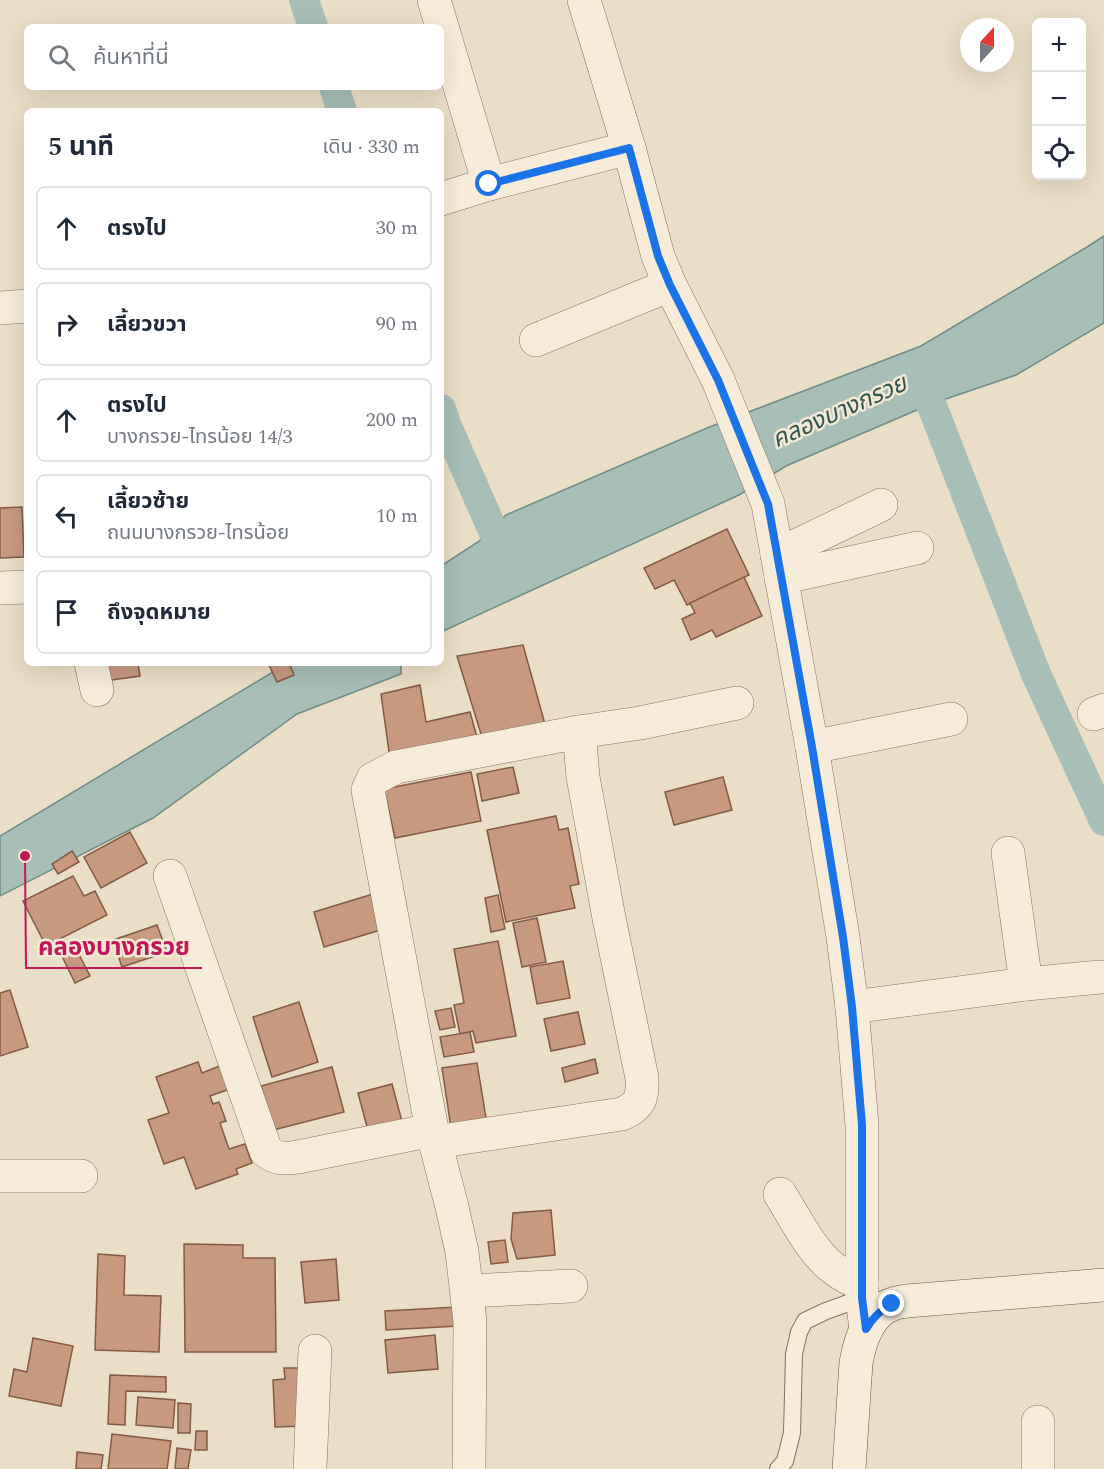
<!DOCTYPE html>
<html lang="th">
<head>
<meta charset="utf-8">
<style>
	body { margin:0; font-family:Spectral,"Noto Sans Thai",serif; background:#f6f6f7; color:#1f2937 }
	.controls { position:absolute; right:18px; top:18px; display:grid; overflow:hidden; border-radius:9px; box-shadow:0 6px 24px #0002 }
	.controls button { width:54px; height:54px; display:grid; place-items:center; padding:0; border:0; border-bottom:2px solid #e0e1e3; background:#fff; color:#1f2937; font:30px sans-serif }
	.compass { position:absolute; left:960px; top:18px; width:54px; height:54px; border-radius:50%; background:#fff; box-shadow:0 6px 24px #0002; rotate:21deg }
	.stop { position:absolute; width:18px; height:18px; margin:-14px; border:4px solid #1a73e8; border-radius:50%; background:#fff }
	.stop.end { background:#1a73e8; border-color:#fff; box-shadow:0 2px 6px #0008 }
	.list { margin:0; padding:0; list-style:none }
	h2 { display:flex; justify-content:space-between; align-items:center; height:78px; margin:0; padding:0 24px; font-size:26px }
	h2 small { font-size:20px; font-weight:400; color:#747a83 }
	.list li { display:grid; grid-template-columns:39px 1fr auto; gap:18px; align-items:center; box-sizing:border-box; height:84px; margin:0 12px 12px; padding:0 12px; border:2px solid #e0e1e3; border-radius:9px }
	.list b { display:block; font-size:22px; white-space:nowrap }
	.list p { margin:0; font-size:20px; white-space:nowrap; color:#747a83 }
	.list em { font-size:20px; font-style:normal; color:#747a83 }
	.icon { flex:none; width:33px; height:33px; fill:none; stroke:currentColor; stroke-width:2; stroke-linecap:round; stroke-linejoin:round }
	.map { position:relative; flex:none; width:1104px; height:1469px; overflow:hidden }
	.search { position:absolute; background:#fff; box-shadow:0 6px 24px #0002; left:24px; top:24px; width:420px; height:66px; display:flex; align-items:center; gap:15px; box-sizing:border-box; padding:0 21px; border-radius:9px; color:#747a83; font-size:22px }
	.panel { position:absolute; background:#fff; box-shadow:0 6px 24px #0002; left:24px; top:108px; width:420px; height:558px; border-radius:9px }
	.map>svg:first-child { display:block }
</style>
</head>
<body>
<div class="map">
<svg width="1104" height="1469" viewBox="0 0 1104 1469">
	<rect width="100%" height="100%" fill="#ebdec6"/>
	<!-- water -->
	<g fill="#a7bfb7" stroke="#6e8d84" stroke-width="1.5">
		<path d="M 1104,236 L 1104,323 L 1016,375 L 931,404 L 786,466 L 739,495 L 441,632 L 441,566 L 478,542 L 506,515 L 707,428 L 921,346 L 1087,247 Z"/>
		<path d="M 288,663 L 401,663 L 401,674 L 297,714 L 153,818 L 0,896 L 0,836 Z"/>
	</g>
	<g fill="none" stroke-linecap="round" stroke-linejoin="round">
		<!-- canal -->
		<g stroke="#a7bfb7" stroke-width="30">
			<path d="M 304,0 L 313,27"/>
			<path d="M 334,87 L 342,111"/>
			<path d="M 920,375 L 1036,674 L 1104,821"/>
			<path d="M 441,409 L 446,424 L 505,558"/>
		</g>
	</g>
	<!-- building -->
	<g fill="#c7997f" stroke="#835a44" stroke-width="1.5">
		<path d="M 22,507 L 24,557 L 0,558 L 0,508 Z"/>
		<path d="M 727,529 L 749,575 L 687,605 L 674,580 L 655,589 L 644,568 Z"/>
		<path d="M 744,577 L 762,616 L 716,637 L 712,630 L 691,640 L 682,619 L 695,613 L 690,603 Z"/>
		<path d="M 523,645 L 548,735 L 485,747 L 457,656 Z"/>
		<path d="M 102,663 L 138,663 L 140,676 L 105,681 Z"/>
		<path d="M 268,663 L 289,663 L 294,675 L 277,682 Z"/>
		<path d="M 420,685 L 426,722 L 470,712 L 480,748 L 391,766 L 381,694 Z"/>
		<path d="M 513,767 L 519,793 L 482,801 L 477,774 Z"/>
		<path d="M 471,772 L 481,821 L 395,838 L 384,789 Z"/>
		<path d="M 723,777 L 732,810 L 674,825 L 665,792 Z"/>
		<path d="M 556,816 L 559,830 L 568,828 L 579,884 L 570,886 L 575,908 L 506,922 L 487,830 Z"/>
		<path d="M 130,832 L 147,863 L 101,888 L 84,857 Z"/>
		<path d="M 72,851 L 79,862 L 58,874 L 52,864 Z"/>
		<path d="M 73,876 L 84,896 L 95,891 L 107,915 L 46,946 L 23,901 Z"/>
		<path d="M 373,894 L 384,929 L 324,947 L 314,912 Z"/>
		<path d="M 498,895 L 505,929 L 491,932 L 485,898 Z"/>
		<path d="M 537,918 L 546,962 L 522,967 L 513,923 Z"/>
		<path d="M 157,925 L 167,952 L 122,967 L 113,940 Z"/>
		<path d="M 498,941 L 516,1036 L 476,1043 L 473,1031 L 460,1034 L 454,1005 L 464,1003 L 454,949 Z"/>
		<path d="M 74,945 L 90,976 L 75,983 L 60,952 Z"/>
		<path d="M 563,961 L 570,998 L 537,1004 L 530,967 Z"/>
		<path d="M 10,990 L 28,1047 L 0,1056 L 0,993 Z"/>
		<path d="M 299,1002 L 318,1062 L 272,1077 L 253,1017 Z"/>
		<path d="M 451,1008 L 455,1027 L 440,1030 L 435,1011 Z"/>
		<path d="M 578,1012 L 585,1044 L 551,1051 L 544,1019 Z"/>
		<path d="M 470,1032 L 474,1052 L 444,1057 L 440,1037 Z"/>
		<path d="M 595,1059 L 598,1073 L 565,1082 L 562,1068 Z"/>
		<path d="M 198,1062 L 202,1073 L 222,1065 L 230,1089 L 210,1096 L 213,1104 L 219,1102 L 226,1121 L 220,1123 L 229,1149 L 245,1144 L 252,1163 L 236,1169 L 238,1174 L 196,1189 L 184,1157 L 164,1164 L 148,1120 L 169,1113 L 156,1077 Z"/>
		<path d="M 477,1063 L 487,1124 L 451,1128 L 442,1068 Z"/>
		<path d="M 332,1067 L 344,1112 L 273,1130 L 261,1086 Z"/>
		<path d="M 392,1084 L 404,1129 L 370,1138 L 358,1093 Z"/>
		<path d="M 551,1210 L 555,1255 L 517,1259 L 511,1239 L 513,1213 Z"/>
		<path d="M 505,1240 L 508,1262 L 491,1264 L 488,1242 Z"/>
		<path d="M 184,1244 L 243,1245 L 243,1258 L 275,1258 L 276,1352 L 185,1352 Z"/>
		<path d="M 98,1254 L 125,1256 L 124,1295 L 161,1296 L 159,1352 L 95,1350 Z"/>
		<path d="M 336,1259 L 339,1300 L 305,1303 L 301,1262 Z"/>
		<path d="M 457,1307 L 458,1326 L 386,1330 L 385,1311 Z"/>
		<path d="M 435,1335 L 438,1369 L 388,1373 L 385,1340 Z"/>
		<path d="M 33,1338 L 73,1346 L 61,1406 L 9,1396 L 14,1369 L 27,1372 Z"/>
		<path d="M 284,1368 L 301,1368 L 304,1426 L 275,1427 L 273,1380 L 285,1379 Z"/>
		<path d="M 110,1375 L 166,1377 L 166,1392 L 126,1391 L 125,1425 L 108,1424 Z"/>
		<path d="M 138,1397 L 175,1400 L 173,1428 L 136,1425 Z"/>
		<path d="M 178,1403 L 191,1404 L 190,1433 L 178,1433 Z"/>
		<path d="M 196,1431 L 207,1431 L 207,1450 L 195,1450 Z"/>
		<path d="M 112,1434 L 171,1441 L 167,1469 L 108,1469 Z"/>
		<path d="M 177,1448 L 191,1450 L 188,1469 L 175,1469 Z"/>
		<path d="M 77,1452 L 103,1455 L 101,1469 L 76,1469 Z"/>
	</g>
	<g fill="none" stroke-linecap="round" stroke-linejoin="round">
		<!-- lane casing -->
		<g stroke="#86715d" stroke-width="18">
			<path id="lane" d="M 778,1469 L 785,1461 L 792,1433 L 794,1354 L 799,1332 L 805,1321 L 826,1311 L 862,1298"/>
		</g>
		<!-- street casing -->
		<g stroke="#86715d" stroke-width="34">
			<g id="street">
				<path d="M 434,0 L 489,184"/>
				<path d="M 584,0 L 629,148 L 658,256 L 670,285 L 718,380 L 768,504 L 812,747 L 843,937 L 852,1007 L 862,1125 L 862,1298 L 866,1329"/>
				<path d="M 441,199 L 489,184 L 629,148"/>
				<path d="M 0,308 L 27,306"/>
				<path d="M 536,340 L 670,285"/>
				<path d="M 777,555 L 881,505"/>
				<path d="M 781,578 L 917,548"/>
				<path d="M 0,588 L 27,587"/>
				<path d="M 91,663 L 97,690"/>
				<path d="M 1094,714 L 1104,710"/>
				<path d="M 812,747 L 951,719"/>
				<path d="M 1008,853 L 1026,984"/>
				<path d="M 170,876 L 266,1151 C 276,1159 285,1159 298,1157 L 432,1130"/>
				<path d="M 852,1007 L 1026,984 L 1100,977"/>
				<path d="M 435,1142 L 622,1114 C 640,1106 643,1098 642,1078 L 609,918 L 583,777 L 579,732 L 640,723 L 737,703"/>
				<path d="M 0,1176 L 81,1176"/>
				<path d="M 780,1194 C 795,1218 811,1251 833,1268 C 842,1275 851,1280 862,1284"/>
				<path d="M 468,1291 L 571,1286"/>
				<path d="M 1038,1422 L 1038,1469"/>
				<path d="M 310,1469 L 315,1351"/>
				<path d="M 469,1469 L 470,1322 L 462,1252 L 452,1207 L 432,1130 L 368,790 L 373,779 L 396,767 L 579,732"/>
			</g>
		</g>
		<!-- secondary casing -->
		<g stroke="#685240" stroke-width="34">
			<path id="secondary" d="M 849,1469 L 856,1363 C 860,1341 868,1312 893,1304 C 897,1302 902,1302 907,1301 L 1104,1285"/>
		</g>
		<!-- lane -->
		<use href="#lane" stroke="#f7ecd9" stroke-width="16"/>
		<!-- street -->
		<use href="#street" stroke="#f7ecd9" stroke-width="33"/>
		<!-- secondary -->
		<use href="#secondary" stroke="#f7ecd9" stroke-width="33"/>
	</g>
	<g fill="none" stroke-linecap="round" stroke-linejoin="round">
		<!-- route -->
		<path stroke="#1a73e8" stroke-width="8" d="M 489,184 L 629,148 L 658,256 L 670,285 L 718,380 L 768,504 L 812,747 L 843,937 L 852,1007 L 862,1125 L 862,1298 L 866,1329 C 873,1317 880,1310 892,1304"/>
	</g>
	<g text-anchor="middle" stroke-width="5" stroke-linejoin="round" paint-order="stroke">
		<!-- water labels -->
		<g font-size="24" font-style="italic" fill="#305651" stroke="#f3e9d5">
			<text transform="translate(839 411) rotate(-24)" y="8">คลองบางกรวย</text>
		</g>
	</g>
	<!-- callouts -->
	<path fill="none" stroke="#c2185b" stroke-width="2" d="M25 856L26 968H202"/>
	<circle fill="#c2185b" stroke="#f3e9d5" stroke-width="2" cx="25" cy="856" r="6"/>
	<g font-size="24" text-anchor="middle" font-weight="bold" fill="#c2185b" stroke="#f3e9d5" stroke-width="5" stroke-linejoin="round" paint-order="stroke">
		<text x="114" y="955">คลองบางกรวย</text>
	</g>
</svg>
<div class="controls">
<button>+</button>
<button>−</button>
<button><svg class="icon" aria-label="locate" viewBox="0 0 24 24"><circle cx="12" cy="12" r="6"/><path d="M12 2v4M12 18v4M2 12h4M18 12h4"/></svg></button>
</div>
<svg class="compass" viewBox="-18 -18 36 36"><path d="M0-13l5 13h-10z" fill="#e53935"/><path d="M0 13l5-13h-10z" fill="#747a83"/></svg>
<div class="stop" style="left:489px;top:184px"></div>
<div class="stop end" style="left:892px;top:1304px"></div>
<div class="search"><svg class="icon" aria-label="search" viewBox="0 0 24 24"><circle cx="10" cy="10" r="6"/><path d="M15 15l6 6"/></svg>ค้นหาที่นี่</div>
<section class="panel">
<h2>5 นาที<small>เดิน · 330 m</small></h2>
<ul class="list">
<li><svg class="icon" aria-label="ahead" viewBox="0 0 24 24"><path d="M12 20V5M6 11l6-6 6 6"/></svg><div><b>ตรงไป</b></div><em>30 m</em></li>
<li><svg class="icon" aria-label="right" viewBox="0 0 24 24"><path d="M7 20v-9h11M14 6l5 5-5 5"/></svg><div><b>เลี้ยวขวา</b></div><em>90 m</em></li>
<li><svg class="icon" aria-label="ahead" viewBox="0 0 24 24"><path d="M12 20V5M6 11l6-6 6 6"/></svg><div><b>ตรงไป</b><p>บางกรวย-ไทรน้อย 14/3</p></div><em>200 m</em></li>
<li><svg class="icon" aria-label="left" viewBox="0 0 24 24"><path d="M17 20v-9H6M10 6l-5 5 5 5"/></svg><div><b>เลี้ยวซ้าย</b><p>ถนนบางกรวย-ไทรน้อย</p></div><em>10 m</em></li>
<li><svg class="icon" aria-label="arrive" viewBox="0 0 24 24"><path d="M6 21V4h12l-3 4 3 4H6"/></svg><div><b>ถึงจุดหมาย</b></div></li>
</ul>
</section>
</div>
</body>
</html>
